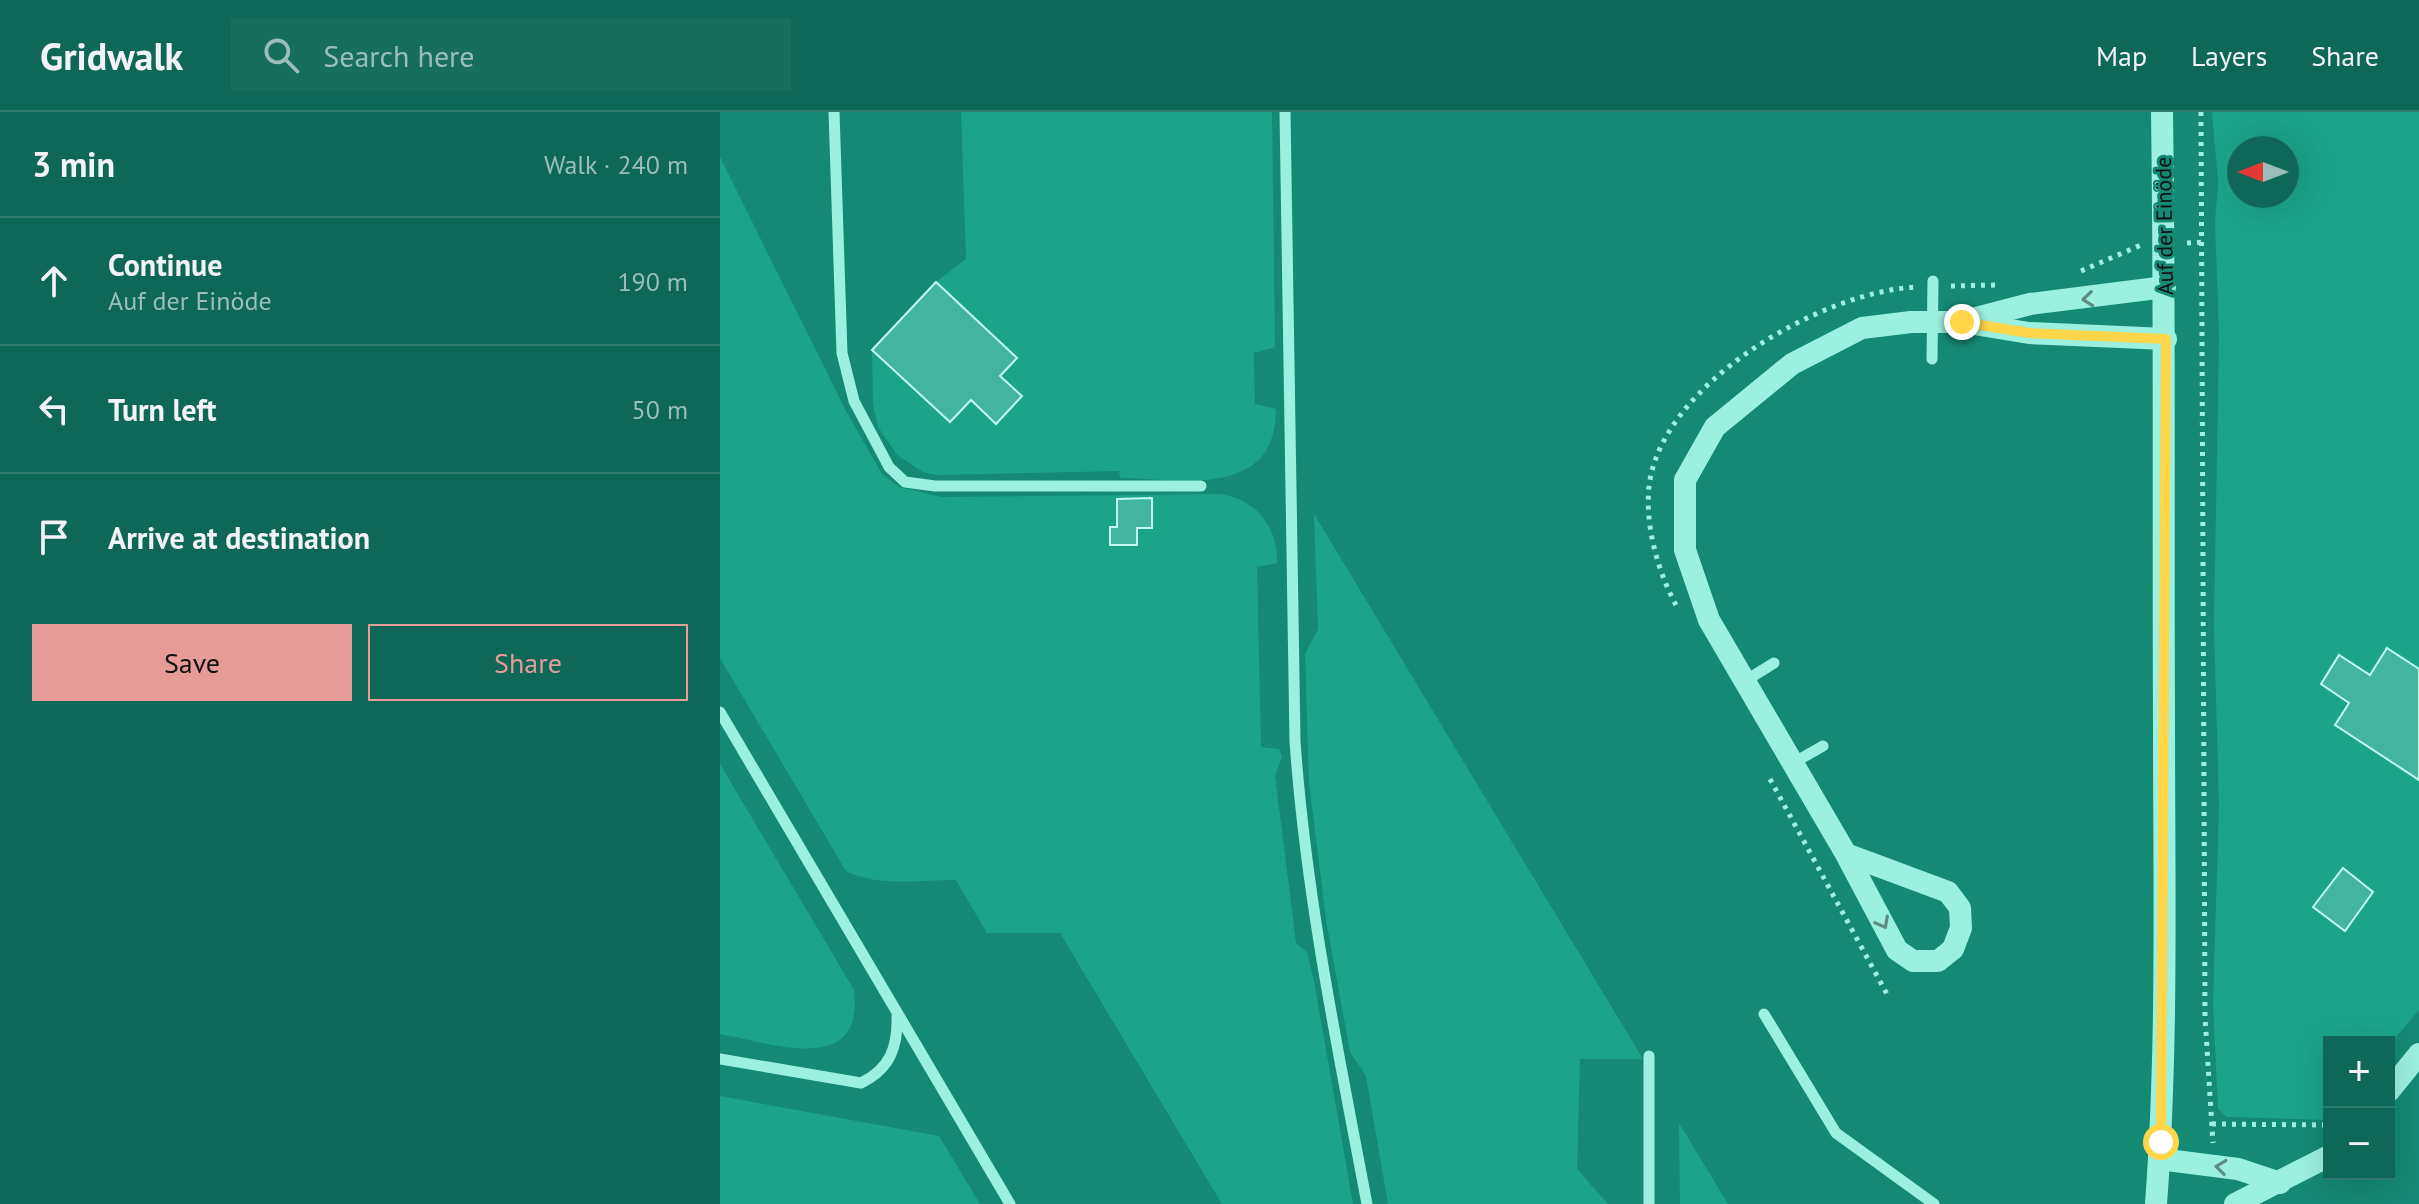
<!DOCTYPE html>
<html lang="en">
<head>
<meta charset="utf-8">
<style>
	body { margin:0; font-family:"PT Sans",sans-serif; background:#186e5d; color:#f1f3f6 }
	.controls { position:absolute; right:24px; bottom:24px; display:grid; overflow:hidden; border-radius:0px; box-shadow:0 8px 32px #0002 }
	.controls button { width:72px; height:72px; display:grid; place-items:center; padding:0; border:0; border-bottom:2px solid #2f7b6d; background:#0f6857; color:#f1f3f6; font:40px sans-serif }
	.compass { position:absolute; left:1507px; top:24px; width:72px; height:72px; border-radius:50%; background:#0f6857; box-shadow:0 8px 32px #0002; rotate:270deg }
	.stop { position:absolute; width:24px; height:24px; margin:-18px; border:6px solid #ffd54a; border-radius:50%; background:#fff }
	.stop.end { background:#ffd54a; border-color:#fff; box-shadow:0 2px 8px #0008 }
	.list { margin:0; padding:0; list-style:none }
	h2 { display:flex; justify-content:space-between; align-items:center; height:104px; margin:0; padding:0 32px; font-size:34px }
	h2 small { font-size:26px; font-weight:400; color:#9bbeba }
	.list li { display:grid; grid-template-columns:52px 1fr auto; gap:24px; align-items:center; box-sizing:border-box; height:128px; padding:0 32px; border-top:2px solid #2f7b6d }
	.list b { display:block; font-size:30px; white-space:nowrap }
	.list p { margin:0; font-size:26px; white-space:nowrap; color:#9bbeba }
	.list em { font-size:26px; font-style:normal; color:#9bbeba }
	.actions { display:flex; gap:16px; padding:24px 32px }
	.actions a { flex:1; padding:18px 0; border:2px solid #e69b98; border-radius:0px; text-align:center; font-size:28px; color:#e69b98 }
	.actions .main { background:#e69b98; color:#111 }
	.icon { flex:none; width:44px; height:44px; fill:none; stroke:currentColor; stroke-width:2; stroke-linecap:round; stroke-linejoin:round }
	.map { position:relative; flex:none; width:1699px; height:1092px; overflow:hidden }
	header { display:flex; align-items:center; gap:48px; box-sizing:border-box; height:112px; padding:0 40px; background:#0f6857; border-bottom:2px solid #2f7b6d }
	header strong { font-size:38px }
	nav { display:flex; gap:44px; margin-inline-start:auto; font-size:28px }
	.search { width:560px; height:72px; background:#186e5d; display:flex; align-items:center; gap:20px; box-sizing:border-box; padding:0 28px; border-radius:0px; color:#9bbeba; font-size:30px }
	main { display:flex }
	aside { flex:1; background:#0f6857 }
	.map>svg:first-child { display:block }
</style>
</head>
<body>
<header>
<strong>Gridwalk</strong>
<div class="search"><svg class="icon" aria-label="search" viewBox="0 0 24 24"><circle cx="10" cy="10" r="6"/><path d="M15 15l6 6"/></svg>Search here</div>
<nav><a>Map</a><a>Layers</a><a>Share</a></nav>
</header>
<main>
<aside>
<h2>3 min<small>Walk · 240 m</small></h2>
<ul class="list">
<li><svg class="icon" aria-label="ahead" viewBox="0 0 24 24"><path d="M12 20V5M6 11l6-6 6 6"/></svg><div><b>Continue</b><p>Auf der Einöde</p></div><em>190 m</em></li>
<li><svg class="icon" aria-label="left" viewBox="0 0 24 24"><path d="M17 20v-9H6M10 6l-5 5 5 5"/></svg><div><b>Turn left</b></div><em>50 m</em></li>
<li><svg class="icon" aria-label="arrive" viewBox="0 0 24 24"><path d="M6 21V4h12l-3 4 3 4H6"/></svg><div><b>Arrive at destination</b></div></li>
</ul>
<div class="actions"><a class="main">Save</a><a>Share</a></div>
</aside>
<div class="map">
<svg width="1699" height="1092" viewBox="0 0 1699 1092">
	<rect width="100%" height="100%" fill="#148a74"/>
	<!-- green -->
	<g fill="#1ca489" fill-rule="evenodd">
		<path d="M 241,0 L 552,0 L 555,235 L 534,241 L 535,292 L 556,297 C 556,387 463,367 400,366 L 399,359 L 217,363 L 203,360 L 177,343 L 158,315 L 153,292 L 152,238 L 230,310 L 251,288 L 276,311 L 280,264 L 297,246 L 216,170 L 246,147 Z"/>
		<path d="M 1492,0 L 1699,0 L 1699,557 L 1667,536 L 1650,563 L 1620,543 L 1601,572 L 1629,591 L 1615,613 L 1699,668 L 1699,898 L 1669,933 L 1609,930 L 1609,1004 L 1605,1008 L 1507,1005 L 1498,997 L 1493,891 L 1499,695 L 1494,513 L 1499,224 L 1495,111 L 1498,70 ZM 1519,36 L 1567,36 L 1567,84 L 1519,84 ZM 1622,757 L 1653,780 L 1624,818 L 1594,795 Z"/>
		<path d="M 0,45 L 126,299 L 162,362 L 179,375 L 221,385 L 500,382 C 536,387 558,415 557,451 L 537,455 L 541,635 L 559,637 L 562,645 L 555,664 L 576,831 L 587,840 L 594,869 L 633,1092 L 502,1092 L 340,821 L 267,821 L 236,768 C 202,768 156,775 126,759 L 0,546 Z"/>
		<path d="M 594,402 L 923,947 L 860,947 L 857,1057 L 888,1092 L 668,1092 L 646,964 L 630,940 L 606,808 L 589,671 L 585,542 L 598,517 Z"/>
		<path d="M 0,652 L 134,878 C 145,966 51,931 0,922 Z"/>
		<path d="M 0,984 L 219,1024 L 260,1092 L 0,1092 Z"/>
		<path d="M 959,1011 L 1008,1092 L 960,1092 Z"/>
	</g>
	<!-- building -->
	<g fill="#41b59e" stroke="#c2fbf0" stroke-width="2">
		<path d="M 216,170 L 297,246 L 280,264 L 302,284 L 276,312 L 251,288 L 230,310 L 152,238 Z"/>
		<path d="M 432,386 L 432,416 L 417,416 L 417,433 L 390,433 L 390,415 L 397,415 L 397,387 Z"/>
		<path d="M 1667,536 L 1699,557 L 1699,668 L 1615,613 L 1629,591 L 1601,572 L 1619,543 L 1650,563 Z"/>
		<path d="M 1623,756 L 1653,780 L 1625,819 L 1593,795 Z"/>
	</g>
	<g fill="none" stroke-linecap="round" stroke-linejoin="round">
		<!-- path -->
		<g stroke="#9cf0df" stroke-width="5" stroke-dasharray="4 6" stroke-linecap="butt">
			<path d="M 1481,0 L 1485,905 L 1493,1031"/>
			<path d="M 1467,131 L 1484,130"/>
			<path d="M 1361,159 L 1421,133"/>
			<path d="M 1231,174 L 1277,173"/>
			<path d="M 956,493 C 938,460 925,414 929,375 C 940,272 1102,179 1197,175"/>
			<path d="M 1050,667 L 1168,884"/>
			<path d="M 1492,1012 L 1609,1013"/>
		</g>
		<!-- service -->
		<g stroke="#9cf0df" stroke-width="11">
			<path d="M 114,0 L 122,241 L 134,289 L 169,355 L 185,370 L 215,374 L 481,374"/>
			<path d="M 565,0 L 575,629 C 586,786 618,938 647,1092"/>
			<path d="M 1212,247 L 1213,169"/>
			<path d="M 1025,569 L 1054,551"/>
			<path d="M 0,600 L 290,1092"/>
			<path d="M 1073,651 L 1103,634"/>
			<path d="M 1044,902 L 1116,1021 L 1214,1092"/>
			<path d="M 929,944 L 929,1092"/>
			<path d="M 0,947 L 141,971 C 170,957 178,935 177,904"/>
		</g>
		<!-- minor -->
		<g stroke="#9cf0df" stroke-width="22">
			<path d="M 1245,209 L 1310,192 L 1445,175"/>
			<path d="M 1126,742 L 1228,780 L 1240,796 L 1241,816 L 1233,837 L 1218,849 L 1193,849 L 1177,838 L 1126,742 L 989,508 L 965,438 L 965,368 L 995,315 L 1072,252 L 1142,216 L 1191,210 L 1242,210 L 1309,221 L 1446,227"/>
			<path d="M 1669,979 L 1699,942"/>
			<path d="M 1439,1047 L 1518,1057 L 1560,1071"/>
			<path d="M 1436,1092 C 1448,932 1444,770 1444,609 C 1443,406 1445,203 1442,0"/>
			<path d="M 1515,1092 L 1609,1044"/>
		</g>
	</g>
	<!-- one-way arrows -->
	<defs><path id="oneway-chevron" d="M-2-3.5L2.5 0L-2 3.5" fill="none" stroke-width="1.6" stroke-linecap="round" stroke-linejoin="round" transform="scale(2)"/></defs>
	<g stroke="#5d8c82">
		<use href="#oneway-chevron" transform="translate(1368 187) rotate(174)"/>
		<use href="#oneway-chevron" transform="translate(1163 811) rotate(62)"/>
		<use href="#oneway-chevron" transform="translate(1501 1055) rotate(-173)"/>
	</g>
	<g fill="none" stroke-linecap="round" stroke-linejoin="round">
		<!-- route -->
		<path stroke="#ffd54a" stroke-width="10" d="M 1242,210 L 1309,221 L 1446,227 L 1441,1030"/>
	</g>
	<g text-anchor="middle" stroke-width="6" stroke-linejoin="round" paint-order="stroke">
		<!-- street labels -->
		<g font-size="22" fill="#111" stroke="#148a74">
			<text transform="translate(1444 114) rotate(-91)" y="8">Auf der Einöde</text>
		</g>
	</g>
</svg>
<div class="controls">
<button>+</button>
<button>−</button>
</div>
<svg class="compass" viewBox="-18 -18 36 36"><path d="M0-13l5 13h-10z" fill="#e53935"/><path d="M0 13l5-13h-10z" fill="#9bbeba"/></svg>
<div class="stop" style="left:1441px;top:1030px"></div>
<div class="stop end" style="left:1242px;top:210px"></div>
</div>
</main>
</body>
</html>
